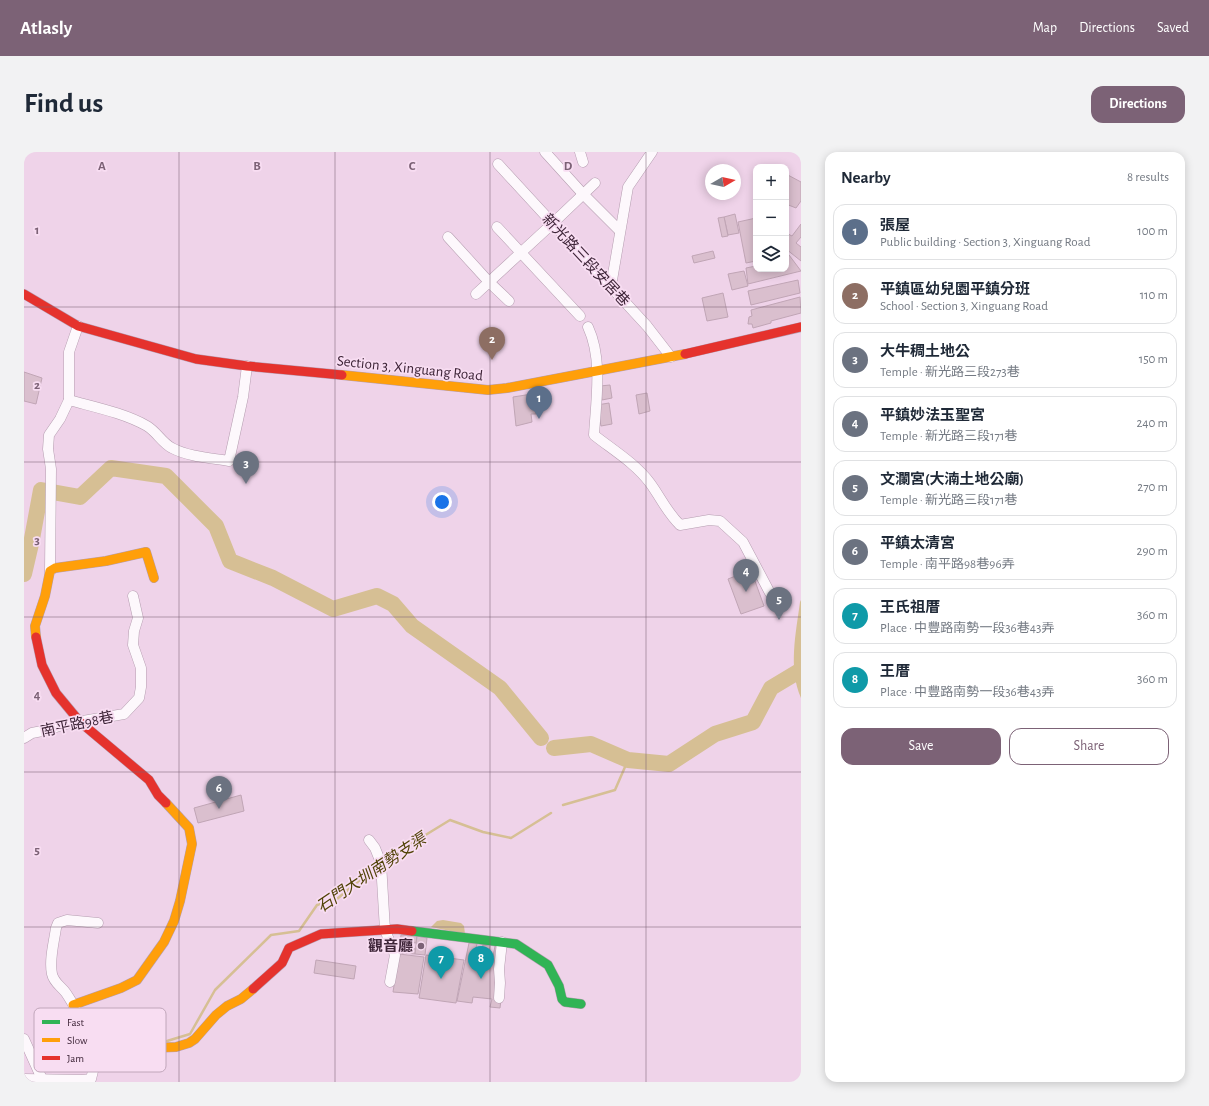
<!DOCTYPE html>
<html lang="en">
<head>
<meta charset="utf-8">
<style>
	body { margin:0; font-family:"Alegreya Sans","Noto Sans TC",sans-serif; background:#f2f2f3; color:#1f2937 }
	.controls { position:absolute; right:12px; top:12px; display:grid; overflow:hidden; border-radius:8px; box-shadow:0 2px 10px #0003 }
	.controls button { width:36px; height:36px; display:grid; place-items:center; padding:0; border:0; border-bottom:1px solid #e0e1e3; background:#fff; color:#1f2937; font:20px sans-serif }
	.compass { position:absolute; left:681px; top:12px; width:36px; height:36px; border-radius:50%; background:#fff; box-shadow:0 2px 10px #0003; rotate:81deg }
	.you { position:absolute; left:418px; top:350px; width:14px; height:14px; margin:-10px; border:3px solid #fff; border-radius:50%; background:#1a73e8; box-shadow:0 0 0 6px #1a73e833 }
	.badge { display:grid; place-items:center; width:26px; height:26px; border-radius:50%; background:#7c6276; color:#fff; font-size:13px; font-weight:700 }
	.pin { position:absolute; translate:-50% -33px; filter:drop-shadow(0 1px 2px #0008) }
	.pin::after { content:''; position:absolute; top:21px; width:14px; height:12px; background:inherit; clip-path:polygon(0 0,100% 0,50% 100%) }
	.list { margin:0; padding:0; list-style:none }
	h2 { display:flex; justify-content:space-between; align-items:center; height:52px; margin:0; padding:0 16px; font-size:17px }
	h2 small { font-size:13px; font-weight:400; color:#747a83 }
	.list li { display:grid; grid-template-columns:26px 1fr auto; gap:12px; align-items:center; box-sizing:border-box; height:56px; margin:0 8px 8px; padding:0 8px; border:1px solid #e0e1e3; border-radius:12px }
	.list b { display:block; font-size:15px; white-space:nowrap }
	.list p { margin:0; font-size:13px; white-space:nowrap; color:#747a83 }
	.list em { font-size:13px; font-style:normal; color:#747a83 }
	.actions { display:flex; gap:8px; padding:12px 16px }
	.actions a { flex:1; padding:9px 0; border:1px solid #7c6276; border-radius:12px; text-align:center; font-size:14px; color:#7c6276 }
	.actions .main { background:#7c6276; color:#fff }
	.icon { flex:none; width:22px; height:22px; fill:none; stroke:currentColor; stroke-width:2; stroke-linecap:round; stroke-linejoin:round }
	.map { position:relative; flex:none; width:777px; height:930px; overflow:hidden; border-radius:12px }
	header { display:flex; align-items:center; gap:24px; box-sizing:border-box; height:56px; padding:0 20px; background:#7c6276; color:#fff }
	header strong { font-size:19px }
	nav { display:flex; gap:22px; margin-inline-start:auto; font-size:14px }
	.intro { display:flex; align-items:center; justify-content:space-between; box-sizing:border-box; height:96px; padding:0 24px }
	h1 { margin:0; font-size:28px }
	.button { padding:10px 18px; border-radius:12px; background:#7c6276; color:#fff; font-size:14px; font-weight:700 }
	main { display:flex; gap:24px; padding:0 24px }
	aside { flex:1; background:#fff; border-radius:12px; box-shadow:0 2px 10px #0003 }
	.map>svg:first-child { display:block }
</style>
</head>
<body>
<header>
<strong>Atlasly</strong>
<nav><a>Map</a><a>Directions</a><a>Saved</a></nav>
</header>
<div class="intro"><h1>Find us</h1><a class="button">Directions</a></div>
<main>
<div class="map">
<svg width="777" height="930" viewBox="0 0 777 930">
	<rect width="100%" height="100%" fill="#efd3e9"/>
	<!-- water -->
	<g fill="#d6bf94">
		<path d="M 777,448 L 777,546 C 764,516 772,481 776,450 Z"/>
		<path d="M 419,768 L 437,771 L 440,774 L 441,782 L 407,775 L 413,769 Z"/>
	</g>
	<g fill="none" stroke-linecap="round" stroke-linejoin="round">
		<!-- stream -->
		<g stroke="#d6bf94" stroke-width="2.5">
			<path d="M 539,653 L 591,638 L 604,608"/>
			<path d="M 359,709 L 426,668 L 459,680 L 487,686 L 527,661"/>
			<path d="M 143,889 L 166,882 L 191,838 L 247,783 L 275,779 L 293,753 L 313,747 L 355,712"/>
			<path d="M 58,918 L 68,906"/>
		</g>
		<!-- river -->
		<g stroke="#d6bf94" stroke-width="16">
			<path d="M 0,422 L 7,392 L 17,338 L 56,345 L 87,316 L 142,324 L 192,374 L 206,409 L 249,426 L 309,457 L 353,444 L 369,452 L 388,474 L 476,536 L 517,586"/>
			<path d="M 530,596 L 567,592 L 604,608 L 645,612 L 691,582 L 729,570 L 747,536 L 777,518"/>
		</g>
	</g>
	<!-- building -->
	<g fill="#dabfce" stroke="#c0a5b5">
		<path d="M 762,22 L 777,30 L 777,49 L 772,56 L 762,52 Z"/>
		<path d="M 711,62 L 715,81 L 704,83 L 700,65 Z"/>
		<path d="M 700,65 L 704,84 L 698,85 L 694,66 Z"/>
		<path d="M 732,66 L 732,109 L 722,111 L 714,70 Z"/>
		<path d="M 777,72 L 777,85 L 772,91 L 777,95 L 777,109 L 762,97 L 762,81 L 768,84 Z"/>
		<path d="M 689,99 L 691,106 L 670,111 L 668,104 Z"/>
		<path d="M 765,103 L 777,119 L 724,132 L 722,116 L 732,114 L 732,117 L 762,117 L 762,104 Z"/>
		<path d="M 720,119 L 724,134 L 708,138 L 704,122 Z"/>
		<path d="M 774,128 L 776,141 L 727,153 L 724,139 Z"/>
		<path d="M 699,141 L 704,165 L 683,169 L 678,146 Z"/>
		<path d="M 776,145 L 777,161 L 747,169 L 747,171 L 729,176 L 728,172 L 724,172 L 725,165 L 728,164 L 727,158 Z"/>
		<path d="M 0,220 L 18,226 L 12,252 L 0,249 Z"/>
		<path d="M 586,233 L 588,246 L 578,248 L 576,234 Z"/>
		<path d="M 623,241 L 626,259 L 615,262 L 612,243 Z"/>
		<path d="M 508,242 L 512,262 L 507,262 L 508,270 L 492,274 L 489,245 Z"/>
		<path d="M 585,251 L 588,272 L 577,274 L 573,253 Z"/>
		<path d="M 727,418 L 740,454 L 717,462 L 704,427 Z"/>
		<path d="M 217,643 L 220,659 L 174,671 L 170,656 Z"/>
		<path d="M 377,783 L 393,784 L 392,791 L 385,790 L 384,796 L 392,797 L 391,802 L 375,801 Z"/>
		<path d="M 393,784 L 403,786 L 401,803 L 391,802 Z"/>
		<path d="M 445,791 L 453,792 L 450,804 L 456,804 L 459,793 L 466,794 L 464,804 L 469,805 L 471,794 L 479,795 L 479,831 L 476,856 L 466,855 L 468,847 L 449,845 L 448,851 L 433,849 Z"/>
		<path d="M 375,802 L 400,805 L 394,842 L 369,840 Z"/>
		<path d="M 402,803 L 440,808 L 432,851 L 395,846 Z"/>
		<path d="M 292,808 L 332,814 L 330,827 L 290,821 Z"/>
	</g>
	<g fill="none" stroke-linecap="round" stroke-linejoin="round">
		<!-- street casing -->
		<g stroke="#b59db0" stroke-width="11">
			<g id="street">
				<path d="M 521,0 L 559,42 L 596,79"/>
				<path d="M 556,0 L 559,10"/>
				<path d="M 474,12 L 623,174 L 647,205"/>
				<path d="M 473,75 L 556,164"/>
				<path d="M 424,85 L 465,130 L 485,149"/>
				<path d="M 587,134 L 604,35 L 628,0"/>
				<path d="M 452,142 L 528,72 L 571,31"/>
				<path d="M 564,175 C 579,207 572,249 570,283 C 589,298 611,311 626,331 C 637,346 642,359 656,373 L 685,368 L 696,369 L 719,390 L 746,441"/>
				<path d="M 45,248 C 70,255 100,261 123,274 C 133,280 138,291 148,296 C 165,305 187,306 205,309 L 219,245 L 223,214"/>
				<path d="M 26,419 L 27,317 L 24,297 L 25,283 L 36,267 L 45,248 L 45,200 L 54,174"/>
				<path d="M 0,586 L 8,581 L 23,578 L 41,572 L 100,562 L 115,546 L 117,535 L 117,516 L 109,493 L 110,479 L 114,466 L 109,444"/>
				<path d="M 345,688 L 351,696 L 357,711 L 361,778 L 371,803 L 366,830"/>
				<path d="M 475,846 L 476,831 L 475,817 L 478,790"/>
				<path d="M 0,887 L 18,927"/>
				<path d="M 73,902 C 64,882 55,860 42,841 C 37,834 30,831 28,822 C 25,808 30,790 32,776 L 34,771 L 43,768 L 74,771"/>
				<path d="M 0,927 L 59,928 L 67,927 L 73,903"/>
			</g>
		</g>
		<!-- fast casing -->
		<g stroke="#b59db0" stroke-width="10">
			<path id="fast" d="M 388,779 L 492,792 L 524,813 L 535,834 L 538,847 L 541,850 L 557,852"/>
		</g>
		<!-- slow casing -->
		<g stroke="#b59db0" stroke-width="10">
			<g id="slow">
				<path d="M 318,223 L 464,238 L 483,236 L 661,202"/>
				<path d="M 12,485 L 11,474 L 21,444 L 26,419 L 31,416 L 82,409 L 122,400 L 130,426"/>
				<path d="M 49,853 L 97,836 L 113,828 L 140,790 L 150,769 L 156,749 L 168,692 L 165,676 L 142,651"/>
				<path d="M 73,902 L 103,894 L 127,896 L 152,895 L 165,891 L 171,887 L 192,863 L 203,854 L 217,847 L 229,837"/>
			</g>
		</g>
		<!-- jam casing -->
		<g stroke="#b59db0" stroke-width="10">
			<g id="jam">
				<path d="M 0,142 L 54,174 L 172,207 L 223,214 L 318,223"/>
				<path d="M 661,202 L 777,175"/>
				<path d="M 12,485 L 18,513 L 32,541 L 56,570 L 125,628 L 134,643 L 142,651"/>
				<path d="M 229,837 L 258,811 L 265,796 L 297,782 L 373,777 L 388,779"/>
			</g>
		</g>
		<!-- street -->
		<use href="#street" stroke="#fdf8fc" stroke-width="10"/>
		<!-- fast -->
		<use href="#fast" stroke="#30b455" stroke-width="9"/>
		<!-- slow -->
		<use href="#slow" stroke="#ff9f0a" stroke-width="9"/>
		<!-- jam -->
		<use href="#jam" stroke="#e5322d" stroke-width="9"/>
	</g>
	<!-- grid -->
	<path fill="none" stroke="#7c6276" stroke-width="1" stroke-opacity="0.55" d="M 155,0 L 155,930M 311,0 L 311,930M 466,0 L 466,930M 622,0 L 622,930M 0,155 L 777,155M 0,310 L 777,310M 0,465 L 777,465M 0,620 L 777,620M 0,775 L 777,775"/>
	<!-- markers -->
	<circle fill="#7c6276" stroke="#f8ddf2" stroke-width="1.5" cx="397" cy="794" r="4"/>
	<g text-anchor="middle" stroke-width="3.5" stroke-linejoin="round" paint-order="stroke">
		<!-- street labels -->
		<g font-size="15" fill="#3e2538" stroke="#f8ddf2">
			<text transform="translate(562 108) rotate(47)" y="5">新光路三段安居巷</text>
			<text transform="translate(386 216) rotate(6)" y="5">Section 3, Xinguang Road</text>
			<text transform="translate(53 572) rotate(-12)" y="5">南平路98巷</text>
		</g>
		<!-- poi labels -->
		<g font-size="15" font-weight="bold" fill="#3e2538" stroke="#f8ddf2" text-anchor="end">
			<text x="389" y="799">觀音廳</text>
		</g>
		<!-- water labels -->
		<g font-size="16" font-style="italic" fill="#504206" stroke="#f8ddf2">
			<text transform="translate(347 720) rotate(-34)" y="6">石門大圳南勢支渠</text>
		</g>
	</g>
	<!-- legend -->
	<rect x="10" y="856" width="132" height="64" rx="6" fill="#f8ddf2" stroke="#c0a6ba" stroke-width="1"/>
	<rect x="18" y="868" width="18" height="4" fill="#30b455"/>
	<rect x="18" y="886" width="18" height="4" fill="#ff9f0a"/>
	<rect x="18" y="904" width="18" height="4" fill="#e5322d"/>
	<g font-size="11" fill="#3e2538">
		<text x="43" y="874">Fast</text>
		<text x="43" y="892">Slow</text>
		<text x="43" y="910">Jam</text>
	</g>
	<g font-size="13" text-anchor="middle" font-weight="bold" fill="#7c6276" stroke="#f8ddf2" stroke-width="3.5" stroke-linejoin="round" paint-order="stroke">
		<text x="78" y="18">A</text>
		<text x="233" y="18">B</text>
		<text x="388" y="18">C</text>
		<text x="544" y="18">D</text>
		<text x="13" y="82">1</text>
		<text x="13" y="237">2</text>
		<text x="13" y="392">3</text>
		<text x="13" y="547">4</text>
		<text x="13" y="702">5</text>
	</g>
</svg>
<div class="controls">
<button>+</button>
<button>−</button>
<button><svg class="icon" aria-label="layers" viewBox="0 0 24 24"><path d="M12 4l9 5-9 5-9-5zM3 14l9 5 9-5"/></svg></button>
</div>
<svg class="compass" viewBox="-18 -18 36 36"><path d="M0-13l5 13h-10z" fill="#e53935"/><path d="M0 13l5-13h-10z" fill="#747a83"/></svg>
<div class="you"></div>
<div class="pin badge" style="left:515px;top:267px;background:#5c6f8a">1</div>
<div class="pin badge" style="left:468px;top:208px;background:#8d6e63">2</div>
<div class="pin badge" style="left:222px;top:332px;background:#6b7280">3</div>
<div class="pin badge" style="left:722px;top:440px;background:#6b7280">4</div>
<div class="pin badge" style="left:755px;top:468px;background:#6b7280">5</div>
<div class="pin badge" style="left:195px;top:657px;background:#6b7280">6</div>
<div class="pin badge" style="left:417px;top:827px;background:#0f9aa8">7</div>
<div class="pin badge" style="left:457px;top:827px;background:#0f9aa8">8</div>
</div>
<aside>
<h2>Nearby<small>8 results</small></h2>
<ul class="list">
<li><span class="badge" style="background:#5c6f8a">1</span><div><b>張屋</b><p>Public building · Section 3, Xinguang Road</p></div><em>100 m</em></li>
<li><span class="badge" style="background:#8d6e63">2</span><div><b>平鎮區幼兒園平鎮分班</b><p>School · Section 3, Xinguang Road</p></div><em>110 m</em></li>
<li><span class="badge" style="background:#6b7280">3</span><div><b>大牛稠土地公</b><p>Temple · 新光路三段273巷</p></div><em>150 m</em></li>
<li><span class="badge" style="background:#6b7280">4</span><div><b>平鎮妙法玉聖宮</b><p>Temple · 新光路三段171巷</p></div><em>240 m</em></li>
<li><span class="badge" style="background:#6b7280">5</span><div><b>文瀾宮(大湳土地公廟)</b><p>Temple · 新光路三段171巷</p></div><em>270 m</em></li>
<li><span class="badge" style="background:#6b7280">6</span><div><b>平鎮太清宮</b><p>Temple · 南平路98巷96弄</p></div><em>290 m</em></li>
<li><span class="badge" style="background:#0f9aa8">7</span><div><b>王氏祖厝</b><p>Place · 中豐路南勢一段36巷43弄</p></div><em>360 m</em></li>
<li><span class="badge" style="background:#0f9aa8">8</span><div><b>王厝</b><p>Place · 中豐路南勢一段36巷43弄</p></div><em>360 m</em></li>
</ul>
<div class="actions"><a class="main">Save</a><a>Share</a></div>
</aside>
</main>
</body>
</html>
